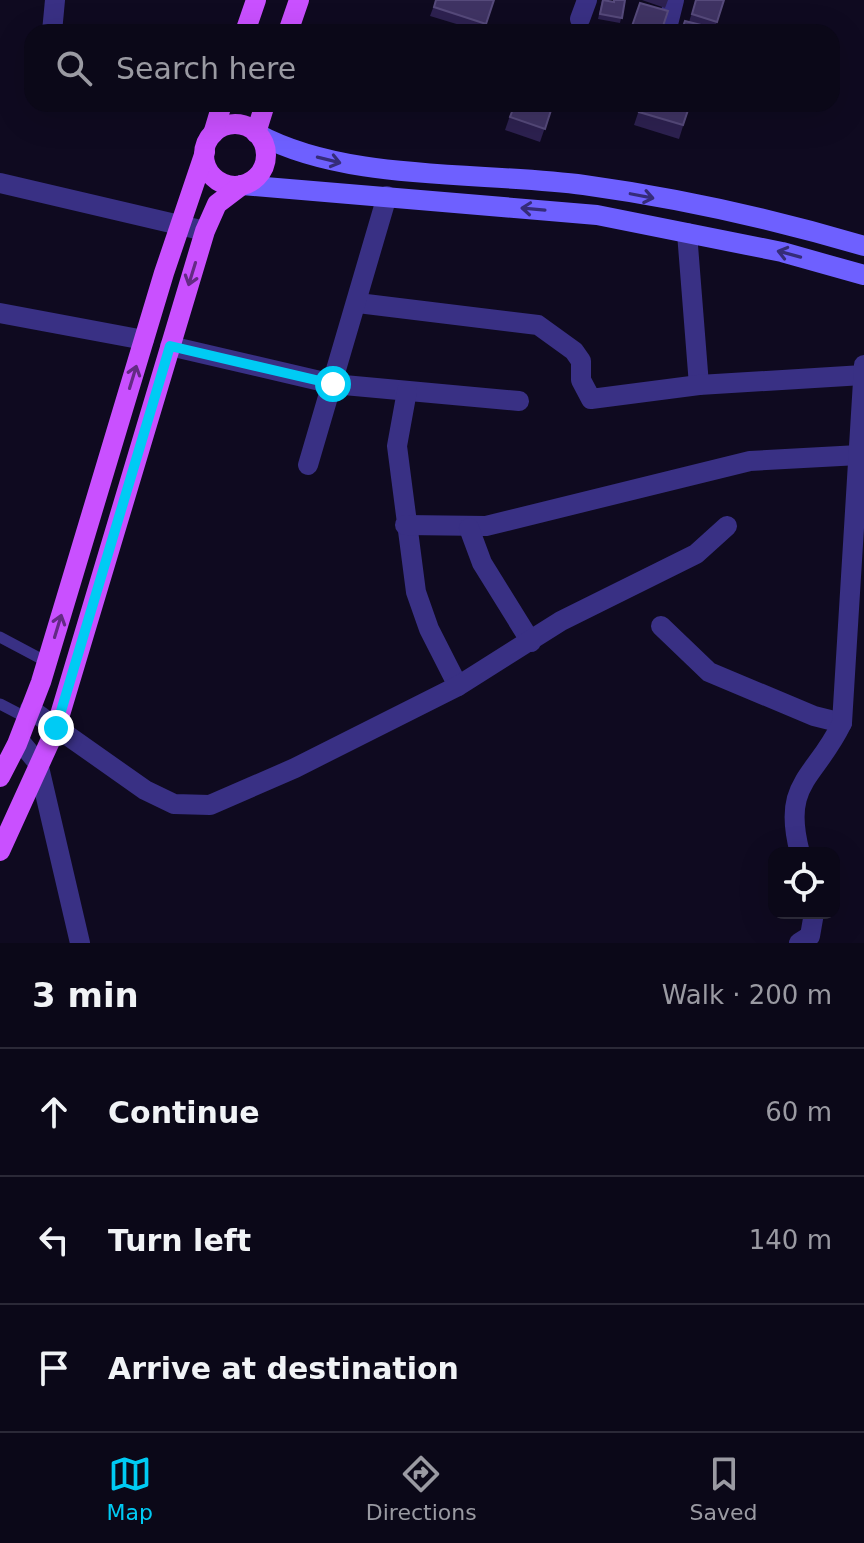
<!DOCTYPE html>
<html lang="en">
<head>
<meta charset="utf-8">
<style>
	body { margin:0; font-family:"DejaVu Sans",sans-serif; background:#191625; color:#f1f3f6 }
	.controls { position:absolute; right:24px; bottom:24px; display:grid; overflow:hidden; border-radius:16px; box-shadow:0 8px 32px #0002 }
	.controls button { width:72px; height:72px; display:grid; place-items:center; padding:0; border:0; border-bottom:2px solid #2b2937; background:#0b0818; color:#f1f3f6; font:40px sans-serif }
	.stop { position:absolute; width:24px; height:24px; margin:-18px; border:6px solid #00cbf4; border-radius:50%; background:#fff }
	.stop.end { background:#00cbf4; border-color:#fff; box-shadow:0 2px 8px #0008 }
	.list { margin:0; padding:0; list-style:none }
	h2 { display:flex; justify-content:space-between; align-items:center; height:104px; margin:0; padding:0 32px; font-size:34px }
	h2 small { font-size:26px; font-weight:400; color:#9a9aa2 }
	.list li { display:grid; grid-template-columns:52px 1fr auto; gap:24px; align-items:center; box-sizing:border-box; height:128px; padding:0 32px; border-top:2px solid #2b2937 }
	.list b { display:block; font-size:30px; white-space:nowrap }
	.list em { font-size:26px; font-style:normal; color:#9a9aa2 }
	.icon { flex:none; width:44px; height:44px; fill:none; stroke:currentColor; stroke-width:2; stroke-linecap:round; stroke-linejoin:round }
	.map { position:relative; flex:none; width:864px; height:943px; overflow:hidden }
	.search { position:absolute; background:#0b0818; box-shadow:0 8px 32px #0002; left:24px; right:24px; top:24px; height:88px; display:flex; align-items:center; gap:20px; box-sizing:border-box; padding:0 28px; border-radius:24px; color:#9a9aa2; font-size:30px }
	.sheet { height:488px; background:#0b0818 }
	nav { display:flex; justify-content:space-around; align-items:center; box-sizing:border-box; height:112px; border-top:2px solid #2b2937; background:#0b0818; font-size:22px; color:#9a9aa2 }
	nav a { display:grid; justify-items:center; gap:4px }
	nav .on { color:#00cbf4 }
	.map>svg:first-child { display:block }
</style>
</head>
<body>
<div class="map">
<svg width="864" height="943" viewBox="0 0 864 943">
	<rect width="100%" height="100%" fill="#0f0a20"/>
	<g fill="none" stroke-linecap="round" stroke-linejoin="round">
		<!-- lane -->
		<g stroke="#393084" stroke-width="11">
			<path d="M 0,637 L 47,662"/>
			<path d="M 0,704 L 27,718"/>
		</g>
		<!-- street -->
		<g stroke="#393084" stroke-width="20">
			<path d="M 580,19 L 587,0"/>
			<path d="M 52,32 L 55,0"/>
			<path d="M 666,32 L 674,0"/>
			<path d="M 0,183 L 205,231"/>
			<path d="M 687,233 L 699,385"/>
			<path d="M 358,303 L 538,325 L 574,351 L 581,361 L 581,380 L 591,399 L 699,385 L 863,375"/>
			<path d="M 0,313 L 144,340"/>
			<path d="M 170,346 L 333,384 L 519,401"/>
			<path d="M 407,391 L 397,446 L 416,592 L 429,629 L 458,686"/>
			<path d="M 308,465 L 387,196"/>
			<path d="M 405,525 L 486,526 L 750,461 L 859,455"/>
			<path d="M 469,528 L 482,563 L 531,642"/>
			<path d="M 661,626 L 709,672 L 814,716 L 842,723"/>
			<path d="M 30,709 L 145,790 L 174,804 L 210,805 L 295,768 L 458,686 L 561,621 L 696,554 L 727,526"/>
			<path d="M 19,740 L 38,763 L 80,943"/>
			<path d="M 800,853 C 781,782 815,779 842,723 L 864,365"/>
			<path d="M 799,943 L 810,936 L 814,913"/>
		</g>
		<!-- secondary -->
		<g stroke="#6e60ff" stroke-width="20">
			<path d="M 256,133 C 347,183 482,171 584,185 C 678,198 773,219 864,246"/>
			<path d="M 242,185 L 597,215 L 782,252 L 864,275"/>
		</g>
		<!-- primary -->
		<g stroke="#c950ff" stroke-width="20">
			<path d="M 245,32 L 256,0"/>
			<path d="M 288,32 L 299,0"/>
			<circle cx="235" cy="155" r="31"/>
			<path d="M 256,133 L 265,104"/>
			<path d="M 213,134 L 222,104"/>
			<path d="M 0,777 L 17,744 L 41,682 L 164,273 L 205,152"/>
			<path d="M 0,851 L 56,728 L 205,231 L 217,204 L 242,185"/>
		</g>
	</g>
	<!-- wall -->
	<g fill="#2d2150">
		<path d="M 436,0 L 494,0 L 483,32 L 430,16 Z"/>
		<path d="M 602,0 L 613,2 L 614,0 L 625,0 L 620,23 L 598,19 Z"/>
		<path d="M 642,0 L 668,0 L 665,8 Z"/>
		<path d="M 696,0 L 724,0 L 714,31 L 689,22 Z"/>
		<path d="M 640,3 L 661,32 L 630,32 Z"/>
		<path d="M 514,104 L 553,104 L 540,142 L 505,130 Z"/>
		<path d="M 564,104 L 581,104 L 578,110 L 563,105 Z"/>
		<path d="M 641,104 L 690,104 L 679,139 L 634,125 Z"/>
	</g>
	<!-- building -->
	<g fill="#3f3363" stroke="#564a7b" stroke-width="2">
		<path d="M 436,0 L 494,0 L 486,24 L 434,7 Z"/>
		<path d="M 603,0 L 614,2 L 614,0 L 625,0 L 622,18 L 600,14 Z"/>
		<path d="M 696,0 L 724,0 L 717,22 L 692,14 Z"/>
		<path d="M 640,3 L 668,11 L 661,32 L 650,32 L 632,26 Z"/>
		<path d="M 685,21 L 713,28 L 712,32 L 681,32 Z"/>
		<path d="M 515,104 L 553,104 L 545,129 L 510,117 Z"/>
		<path d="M 642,104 L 690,104 L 683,125 L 639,112 Z"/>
	</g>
	<!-- one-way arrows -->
	<defs><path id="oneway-shaft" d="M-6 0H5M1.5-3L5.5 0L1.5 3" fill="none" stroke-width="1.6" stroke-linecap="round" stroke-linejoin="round" transform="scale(2)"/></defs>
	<g stroke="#352c79">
		<use href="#oneway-shaft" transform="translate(329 160) rotate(14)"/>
		<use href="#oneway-shaft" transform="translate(642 196) rotate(11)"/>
		<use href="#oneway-shaft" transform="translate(533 209) rotate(-175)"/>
		<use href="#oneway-shaft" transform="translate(789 254) rotate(-165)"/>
	</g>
	<g stroke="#632a84">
		<use href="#oneway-shaft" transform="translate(192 274) rotate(107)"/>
		<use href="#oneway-shaft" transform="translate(133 377) rotate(-73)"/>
		<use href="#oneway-shaft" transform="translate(58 626) rotate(-73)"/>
	</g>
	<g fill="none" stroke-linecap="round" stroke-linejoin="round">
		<!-- route -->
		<path stroke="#00cbf4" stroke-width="10" d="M 56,728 L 170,346 L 333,384"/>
	</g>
</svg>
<div class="controls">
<button><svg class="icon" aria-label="locate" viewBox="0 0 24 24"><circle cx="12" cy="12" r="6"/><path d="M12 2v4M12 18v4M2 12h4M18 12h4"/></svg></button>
</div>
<div class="stop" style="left:333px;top:384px"></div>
<div class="stop end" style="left:56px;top:728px"></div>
<div class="search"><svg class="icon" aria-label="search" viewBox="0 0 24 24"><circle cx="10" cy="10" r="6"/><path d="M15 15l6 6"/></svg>Search here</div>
</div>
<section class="sheet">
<h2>3 min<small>Walk · 200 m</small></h2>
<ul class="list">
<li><svg class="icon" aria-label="ahead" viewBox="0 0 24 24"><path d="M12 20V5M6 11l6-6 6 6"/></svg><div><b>Continue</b></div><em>60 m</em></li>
<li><svg class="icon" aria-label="left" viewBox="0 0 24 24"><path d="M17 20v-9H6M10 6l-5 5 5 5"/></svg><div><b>Turn left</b></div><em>140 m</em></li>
<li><svg class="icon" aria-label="arrive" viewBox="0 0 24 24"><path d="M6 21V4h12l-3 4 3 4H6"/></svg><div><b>Arrive at destination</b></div></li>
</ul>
</section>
<nav>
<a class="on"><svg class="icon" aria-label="map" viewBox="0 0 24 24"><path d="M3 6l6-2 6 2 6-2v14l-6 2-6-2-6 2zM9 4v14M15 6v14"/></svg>Map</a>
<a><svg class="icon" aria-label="directions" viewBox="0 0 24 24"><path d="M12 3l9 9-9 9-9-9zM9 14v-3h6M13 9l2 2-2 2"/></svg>Directions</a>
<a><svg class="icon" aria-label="saved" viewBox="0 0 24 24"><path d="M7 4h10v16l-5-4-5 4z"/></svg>Saved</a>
</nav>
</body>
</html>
